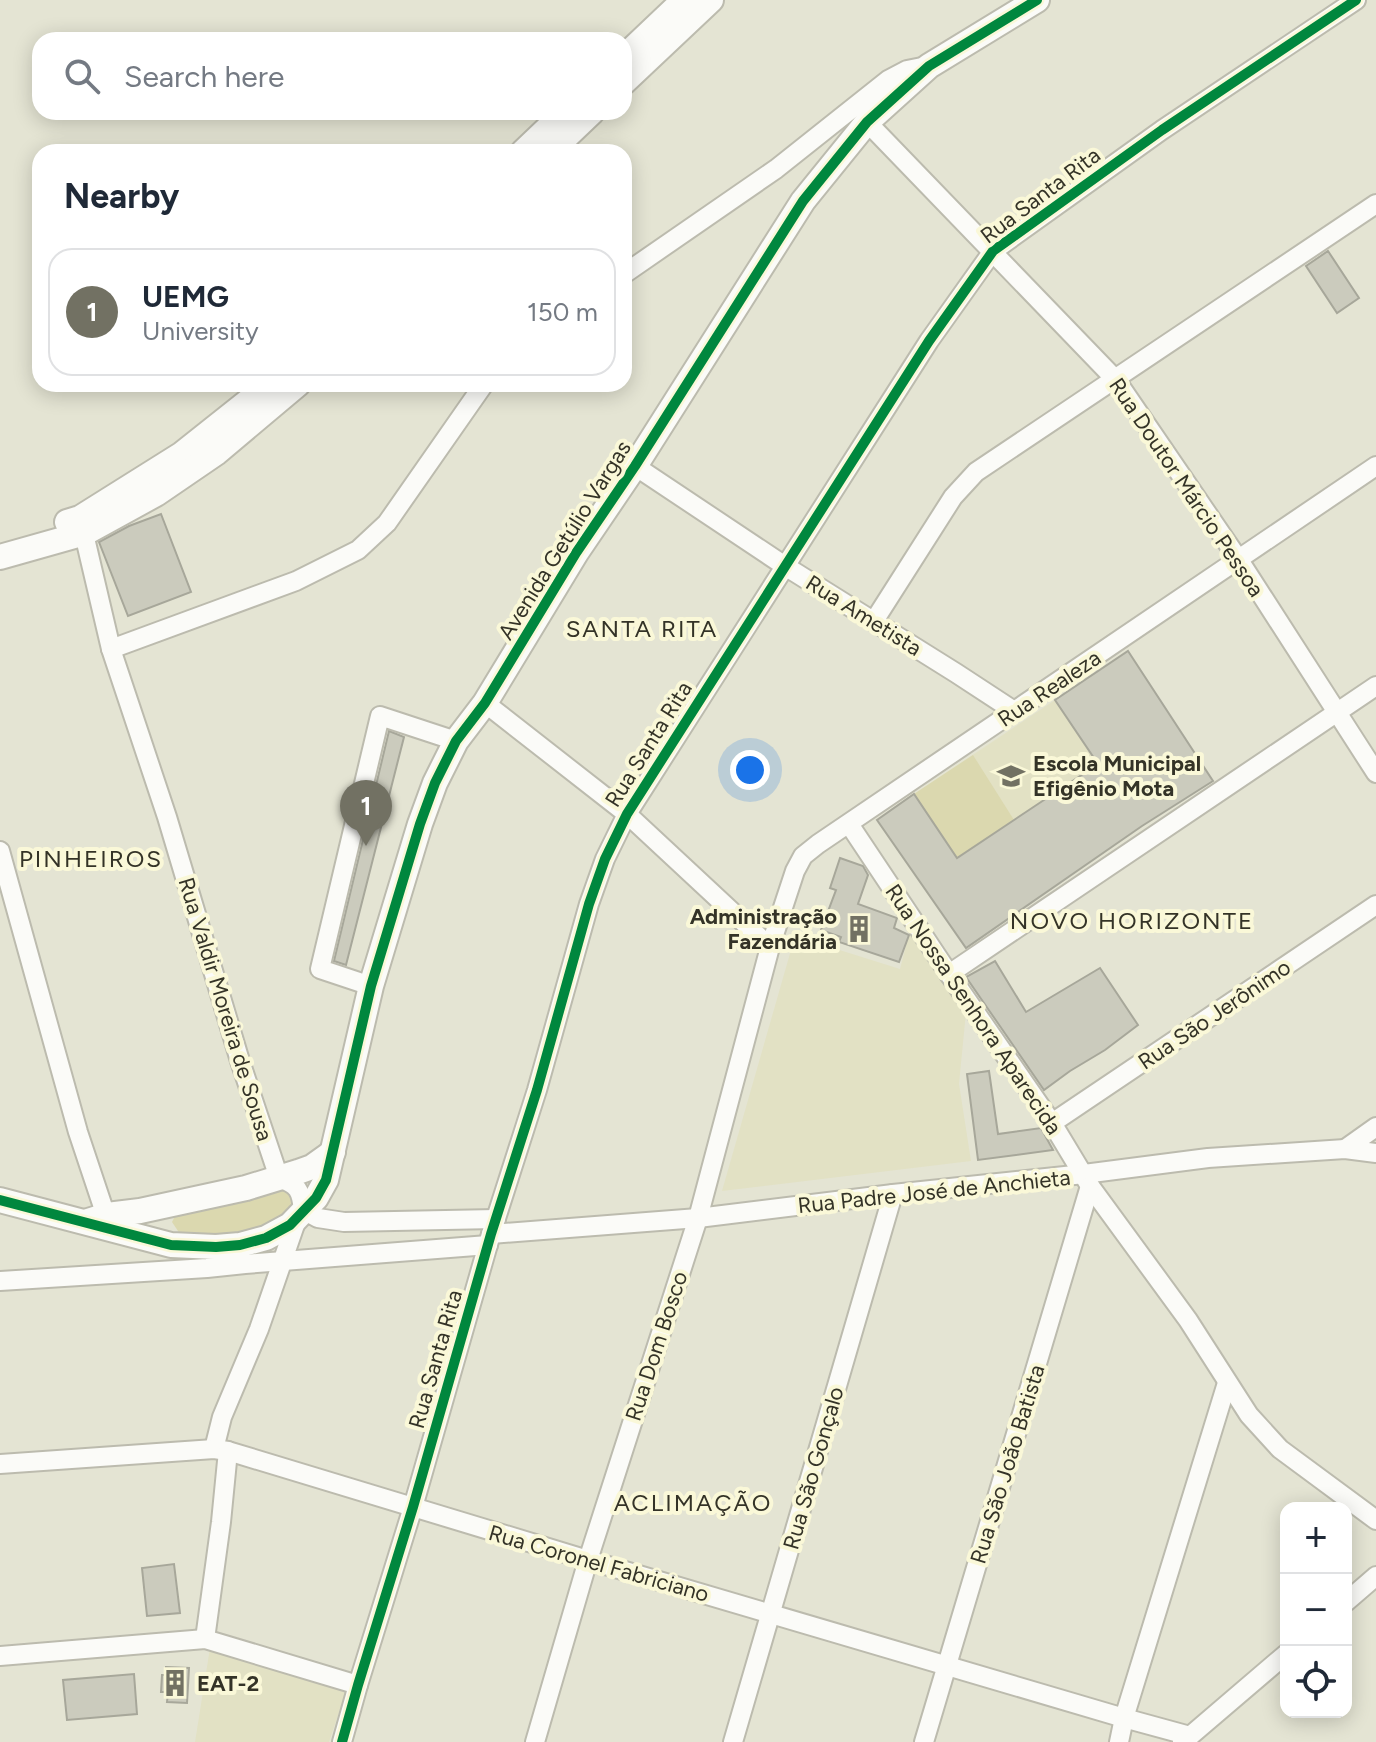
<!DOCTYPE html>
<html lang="en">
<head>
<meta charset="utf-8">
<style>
	body { margin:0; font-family:Figtree,sans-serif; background:#f2f2f3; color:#1f2937 }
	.controls { position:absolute; right:24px; bottom:24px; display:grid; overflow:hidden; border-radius:16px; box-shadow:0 4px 20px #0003 }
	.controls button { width:72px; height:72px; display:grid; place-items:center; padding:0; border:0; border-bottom:2px solid #e0e1e3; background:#fff; color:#1f2937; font:40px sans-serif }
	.you { position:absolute; left:750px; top:770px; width:28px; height:28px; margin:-20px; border:6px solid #fff; border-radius:50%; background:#1a73e8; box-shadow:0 0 0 12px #1a73e833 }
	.badge { display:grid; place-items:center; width:52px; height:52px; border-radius:50%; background:#727163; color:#fff; font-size:26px; font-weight:700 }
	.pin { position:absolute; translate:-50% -66px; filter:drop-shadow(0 2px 4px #0008) }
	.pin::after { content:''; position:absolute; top:42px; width:28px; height:24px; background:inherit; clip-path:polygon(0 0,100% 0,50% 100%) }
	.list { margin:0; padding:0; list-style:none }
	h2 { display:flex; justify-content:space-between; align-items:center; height:104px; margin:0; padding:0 32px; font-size:34px }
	h2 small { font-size:26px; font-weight:400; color:#747a83 }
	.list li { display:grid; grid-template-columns:52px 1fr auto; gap:24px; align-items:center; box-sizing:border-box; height:128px; margin:0 16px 16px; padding:0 16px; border:2px solid #e0e1e3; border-radius:24px }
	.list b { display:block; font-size:30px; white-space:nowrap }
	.list p { margin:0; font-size:26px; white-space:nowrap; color:#747a83 }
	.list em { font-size:26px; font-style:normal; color:#747a83 }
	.icon { flex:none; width:44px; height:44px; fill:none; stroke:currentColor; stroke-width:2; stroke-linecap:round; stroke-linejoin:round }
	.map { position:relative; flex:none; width:1376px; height:1742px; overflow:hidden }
	.search { position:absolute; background:#fff; box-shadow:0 4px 20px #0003; left:32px; top:32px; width:600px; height:88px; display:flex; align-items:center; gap:20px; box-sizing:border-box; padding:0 28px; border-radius:24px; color:#747a83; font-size:30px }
	.panel { position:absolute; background:#fff; box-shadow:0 4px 20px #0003; left:32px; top:144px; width:600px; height:248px; border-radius:24px }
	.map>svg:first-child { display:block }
</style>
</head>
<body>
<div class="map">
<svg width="1376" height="1742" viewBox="0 0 1376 1742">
	<rect width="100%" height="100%" fill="#e4e4d3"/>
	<!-- built -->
	<g fill="#e2e1c4">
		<path d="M 1055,700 L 1098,764 L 957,858 L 914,794 Z"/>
		<path d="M 909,934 L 966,1012 L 959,1084 L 971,1161 L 722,1191 L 795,936 L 900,969 Z"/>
		<path d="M 210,1648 L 346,1691 L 329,1742 L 195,1742 Z"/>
	</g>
	<!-- green -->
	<g fill="#dbd8af">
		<path d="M 973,755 L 1014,820 L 957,858 L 914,794 Z"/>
		<path d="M 285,1187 C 293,1196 296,1202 293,1214 L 238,1237 L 180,1234 L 172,1222 L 175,1216 L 187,1209 Z"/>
	</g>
	<!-- building -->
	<g fill="#cbcbbd" stroke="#a7a79a" stroke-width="2">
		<path d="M 1328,251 L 1359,298 L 1337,313 L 1306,266 Z"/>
		<path d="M 161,514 L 191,592 L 128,616 L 99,542 L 129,526 Z"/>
		<path d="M 1128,651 L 1213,781 L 1142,826 L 966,948 L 877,820 L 914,794 L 957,858 L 1098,764 L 1055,700 Z"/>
		<path d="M 389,731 L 404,737 L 346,965 L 334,961 Z"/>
		<path d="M 840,858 L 863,866 L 868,875 L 858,904 L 897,918 L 894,928 L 909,935 L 899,962 L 839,942 L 841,937 L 821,930 L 836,890 L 830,888 Z"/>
		<path d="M 995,961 L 1026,1012 L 1100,968 L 1138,1025 L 1105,1050 L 1070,1071 L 1044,1090 L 966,977 Z"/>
		<path d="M 989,1071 L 998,1134 L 1041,1128 L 1053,1150 L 978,1160 L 967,1074 Z"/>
		<path d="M 174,1564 L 180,1613 L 147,1616 L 142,1568 Z"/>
		<path d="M 166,1667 L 189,1668 L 187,1703 L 167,1702 L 168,1692 L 161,1692 L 162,1675 L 166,1675 Z"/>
		<path d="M 134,1674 L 137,1714 L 67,1720 L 63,1680 Z"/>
	</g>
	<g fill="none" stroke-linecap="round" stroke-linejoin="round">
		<!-- street casing -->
		<g stroke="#bcbbae" stroke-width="22">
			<g id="street">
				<path d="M 867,122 L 1116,380 L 1239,560 L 1376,773"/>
				<path d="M 624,274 L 776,169 L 888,80 L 907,70 L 927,66"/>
				<path d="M 635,466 L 785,566 L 956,673 L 1014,711"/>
				<path d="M 81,521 L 111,649 L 167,817 L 240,1061 L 279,1178 C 298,1185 301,1190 303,1210 L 318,1218 L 344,1222 L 496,1219"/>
				<path d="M 874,621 L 953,497 L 976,472 L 1376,204"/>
				<path d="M 111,649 L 296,581 L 358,550 L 387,523 L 484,384"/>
				<path d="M 485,703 L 627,814 L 770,947"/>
				<path d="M 849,824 L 949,974 L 1052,1123 L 1090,1186 L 1188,1320 L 1249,1415 L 1280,1449 L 1376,1520"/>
				<path d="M 0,851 L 78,1132 L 109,1225"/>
				<path d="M 949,974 L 1376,686"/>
				<path d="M 371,986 L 320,969 L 380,716 L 456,741"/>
				<path d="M 1052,1123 L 1376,905"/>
				<path d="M 1345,1149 L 1376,1127"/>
				<path d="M 491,1234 L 698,1218 L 893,1194 L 1084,1174 L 1208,1158 L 1345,1149 L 1376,1153"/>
				<path d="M 0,1281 L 207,1268 L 245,1264 L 488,1245"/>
				<path d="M 214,1449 L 222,1417 L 259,1329 L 297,1219"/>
				<path d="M 0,1464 L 214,1449 L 228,1451 L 588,1560 L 1124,1718 L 1190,1736"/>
				<path d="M 1346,1602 L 1376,1576"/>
				<path d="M 205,1639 L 221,1522 L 228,1451"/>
				<path d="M 0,1656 L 205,1639 L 358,1685"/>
				<path d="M 1182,1741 L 1190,1736 L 1286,1654"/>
				<path d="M 342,1742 L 358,1685 L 413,1507 L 491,1234 L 537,1090 L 589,904 L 605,859 L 627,814 L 929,341 L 993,251 L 1162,130 L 1356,0"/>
				<path d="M 535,1742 L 588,1560 L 698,1218 L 770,947 L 795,871 L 803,856 L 818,844 L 1376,466"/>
				<path d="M 733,1742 L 893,1194"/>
				<path d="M 924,1742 L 1090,1186"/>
				<path d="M 1119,1742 L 1124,1718 L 1227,1383"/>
			</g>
		</g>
		<!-- secondary casing -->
		<g stroke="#bcbbae" stroke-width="28">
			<g id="secondary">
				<path d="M 624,57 L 684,0"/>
				<path d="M 624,82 L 711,0"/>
				<path d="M 523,152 L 565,112"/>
				<path d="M 550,152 L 592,112"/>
				<path d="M 67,522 L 80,518 L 182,454 L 270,384"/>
				<path d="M 0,557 L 85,533 L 156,494 L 216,453 L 298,384"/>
				<path d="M 0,1200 L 171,1245 L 216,1247 L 240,1245 L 266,1238 L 290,1225 L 316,1198 L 326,1180 L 371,986 L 420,824 L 435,783 L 456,741 L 485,703 L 576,553 L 635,466 L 803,201 L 867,122 L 929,66 L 1037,0"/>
				<path d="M 88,1221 L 107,1215 L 140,1211 L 246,1188 L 298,1172 L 312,1167 L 333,1152"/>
			</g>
		</g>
		<!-- street -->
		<use href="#street" stroke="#fbfbf8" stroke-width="18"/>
		<!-- secondary -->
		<use href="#secondary" stroke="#fbfbf8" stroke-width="24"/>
		<!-- cycleway casing -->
		<g stroke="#faf8d8" stroke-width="15">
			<g id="cycleway">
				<path d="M 0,1200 L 171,1245 L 216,1247 L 240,1245 L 266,1238 L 290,1225 L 316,1198 L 326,1180 L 371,986 L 420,824 L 435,783 L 456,741 L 485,703 L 576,553 L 635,466 L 803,201 L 867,122 L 929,66 L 1037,0"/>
				<path d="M 342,1742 L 358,1685 L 413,1507 L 491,1234 L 537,1090 L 589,904 L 605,859 L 627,814 L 929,341 L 993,251 L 1162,130 L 1356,0"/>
			</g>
		</g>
		<!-- cycleway -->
		<use href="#cycleway" stroke="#00873e" stroke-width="10"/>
	</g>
	<!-- icons -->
	<defs>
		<g id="school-bare" transform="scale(2.16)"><path d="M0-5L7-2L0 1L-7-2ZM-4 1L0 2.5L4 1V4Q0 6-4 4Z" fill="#727163" stroke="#faf8d8" stroke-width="2.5" paint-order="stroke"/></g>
		<g id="building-bare" transform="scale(2.16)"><path d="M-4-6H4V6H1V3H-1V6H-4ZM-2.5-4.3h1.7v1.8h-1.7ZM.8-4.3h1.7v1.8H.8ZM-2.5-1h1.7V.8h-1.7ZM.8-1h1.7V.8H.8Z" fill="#727163" stroke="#faf8d8" stroke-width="2.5" paint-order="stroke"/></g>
	</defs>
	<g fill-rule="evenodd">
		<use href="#school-bare" x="1011" y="776"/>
		<use href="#building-bare" x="859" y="929"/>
		<use href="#building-bare" x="175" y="1683"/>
	</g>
	<g text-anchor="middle" stroke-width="8" stroke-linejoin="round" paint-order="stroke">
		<!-- street labels -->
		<g font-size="22" fill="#343327" stroke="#faf8d8">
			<text transform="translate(1040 195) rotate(-37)" y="8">Rua Santa Rita</text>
			<text transform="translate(1187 487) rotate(56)" y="8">Rua Doutor Márcio Pessoa</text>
			<text transform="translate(564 540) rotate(-58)" y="8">Avenida Getúlio Vargas</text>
			<text transform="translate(864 615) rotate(32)" y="8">Rua Ametista</text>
			<text transform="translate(1049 688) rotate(-34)" y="8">Rua Realeza</text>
			<text transform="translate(648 744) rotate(-58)" y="8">Rua Santa Rita</text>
			<text transform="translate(226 1009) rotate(73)" y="8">Rua Valdir Moreira de Sousa</text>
			<text transform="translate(974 1009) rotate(56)" y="8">Rua Nossa Senhora Aparecida</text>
			<text transform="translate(1214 1014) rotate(-34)" y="8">Rua São Jerônimo</text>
			<text transform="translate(934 1191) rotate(-6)" y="8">Rua Padre José de Anchieta</text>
			<text transform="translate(656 1346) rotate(-72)" y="8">Rua Dom Bosco</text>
			<text transform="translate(435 1359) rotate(-74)" y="8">Rua Santa Rita</text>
			<text transform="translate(1007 1464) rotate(-73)" y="8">Rua São João Batista</text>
			<text transform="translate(813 1468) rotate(-74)" y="8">Rua São Gonçalo</text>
			<text transform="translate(599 1563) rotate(16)" y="8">Rua Coronel Fabriciano</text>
		</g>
		<!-- poi labels -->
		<g font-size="22" font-weight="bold" fill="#343327" stroke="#faf8d8" text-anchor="start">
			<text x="1033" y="771">Escola Municipal<tspan x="1033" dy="25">Efigênio Mota</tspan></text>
			<text x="837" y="924" text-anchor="end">Administração<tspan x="837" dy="25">Fazendária</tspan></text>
			<text x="197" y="1691">EAT-2</text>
		</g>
		<!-- neighbourhood labels -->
		<g font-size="24" letter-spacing="2" fill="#343327" stroke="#faf8d8">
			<text x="642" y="637">SANTA RITA</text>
			<text x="91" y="867">PINHEIROS</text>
			<text x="1132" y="929">NOVO HORIZONTE</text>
			<text x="693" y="1511">ACLIMAÇÃO</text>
		</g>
	</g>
</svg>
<div class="controls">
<button>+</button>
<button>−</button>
<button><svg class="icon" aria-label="locate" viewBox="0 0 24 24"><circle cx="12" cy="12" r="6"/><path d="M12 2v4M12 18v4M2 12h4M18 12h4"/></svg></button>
</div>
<div class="you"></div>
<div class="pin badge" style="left:366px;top:846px">1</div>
<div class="search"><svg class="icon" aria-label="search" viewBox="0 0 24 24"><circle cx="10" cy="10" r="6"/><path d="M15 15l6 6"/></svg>Search here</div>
<section class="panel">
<h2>Nearby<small></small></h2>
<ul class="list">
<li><span class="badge">1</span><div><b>UEMG</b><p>University</p></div><em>150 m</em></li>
</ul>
</section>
</div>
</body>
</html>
